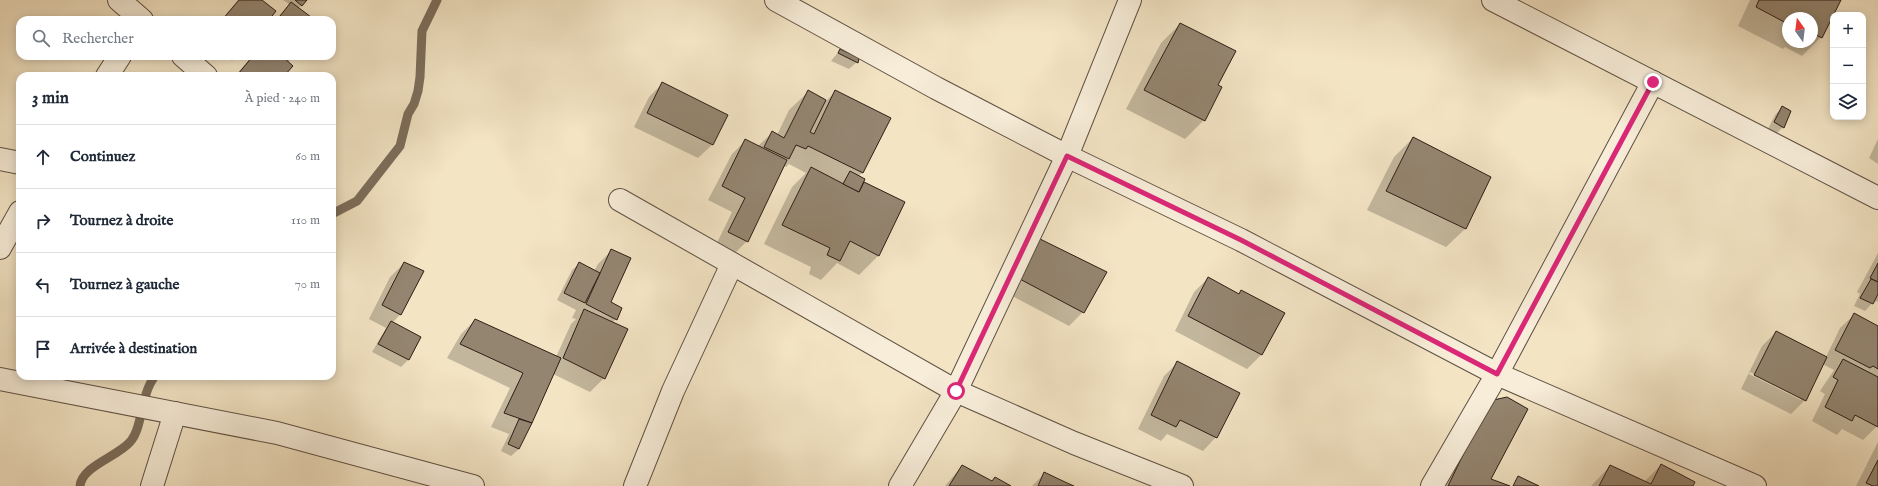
<!DOCTYPE html>
<html lang="fr">
<head>
<meta charset="utf-8">
<style>
	body { margin:0; font-family:"IM FELL English",serif; background:#f2f2f3; color:#1f2937 }
	.controls { position:absolute; right:12px; top:12px; display:grid; overflow:hidden; border-radius:8px; box-shadow:0 2px 10px #0003 }
	.controls button { width:36px; height:36px; display:grid; place-items:center; padding:0; border:0; border-bottom:1px solid #e0e1e3; background:#fff; color:#1f2937; font:20px sans-serif }
	.compass { position:absolute; left:1782px; top:12px; width:36px; height:36px; border-radius:50%; background:#fff; box-shadow:0 2px 10px #0003; rotate:346deg }
	.stop { position:absolute; width:12px; height:12px; margin:-9px; border:3px solid #db2777; border-radius:50%; background:#fff }
	.stop.end { background:#db2777; border-color:#fff; box-shadow:0 1px 4px #0008 }
	.list { margin:0; padding:0; list-style:none }
	h2 { display:flex; justify-content:space-between; align-items:center; height:52px; margin:0; padding:0 16px; font-size:17px }
	h2 small { font-size:13px; font-weight:400; color:#747a83 }
	.list li { display:grid; grid-template-columns:26px 1fr auto; gap:12px; align-items:center; box-sizing:border-box; height:64px; padding:0 16px; border-top:1px solid #e0e1e3 }
	.list b { display:block; font-size:15px; white-space:nowrap }
	.list em { font-size:13px; font-style:normal; color:#747a83 }
	.icon { flex:none; width:22px; height:22px; fill:none; stroke:currentColor; stroke-width:2; stroke-linecap:round; stroke-linejoin:round }
	.map { position:relative; flex:none; width:1878px; height:486px; overflow:hidden }
	.search { position:absolute; background:#fff; box-shadow:0 2px 10px #0003; left:16px; top:16px; width:320px; height:44px; display:flex; align-items:center; gap:10px; box-sizing:border-box; padding:0 14px; border-radius:12px; color:#747a83; font-size:15px }
	.panel { position:absolute; background:#fff; box-shadow:0 2px 10px #0003; left:16px; top:72px; width:320px; height:308px; border-radius:12px }
	.map>svg:first-child { display:block }
</style>
</head>
<body>
<div class="map">
<svg width="1878" height="486" viewBox="0 0 1878 486">
	<rect width="100%" height="100%" fill="#f3e4c4"/>
	<filter id="stains"><feTurbulence type="fractalNoise" baseFrequency=".005" numOctaves="4"/><feColorMatrix values="0 0 0 0 .2 0 0 0 0 .09 0 0 0 0 .02 0 0 0 .5 -.17"/></filter>
	<radialGradient id="worn" r=".72"><stop offset=".6" stop-color="#630" stop-opacity="0"/><stop offset="1" stop-color="#630" stop-opacity=".3"/></radialGradient>
	<!-- shadow -->
	<g fill="#0003" fill-rule="evenodd">
		<path d="M 238,0 L 260,0 L 267,20 L 221,20 Z"/>
		<path d="M 283,0 L 306,0 L 299,8 L 314,20 L 275,20 L 287,7 L 289,4 Z"/>
		<path d="M 1750,0 L 1839,0 L 1821,37 L 1802,56 L 1785,47 L 1783,49 L 1738,26 ZM 1788,18 L 1812,18 L 1812,42 L 1788,42 Z"/>
		<path d="M 1180,24 L 1216,85 L 1204,120 L 1185,139 L 1126,109 L 1161,43 Z"/>
		<path d="M 840,50 L 857,62 L 849,69 L 831,61 Z"/>
		<path d="M 226,56 L 236,56 L 232,61 Z"/>
		<path d="M 252,56 L 294,56 L 288,62 L 283,76 L 235,76 Z"/>
		<path d="M 663,83 L 712,145 L 698,158 L 634,127 L 649,97 Z"/>
		<path d="M 836,91 L 890,118 L 862,173 L 858,177 L 863,182 L 904,203 L 878,256 L 859,275 L 837,263 L 821,280 L 809,274 L 811,267 L 764,244 L 792,187 L 806,173 L 789,164 L 786,167 L 783,166 L 747,241 L 733,255 L 715,247 L 732,212 L 708,200 L 732,154 L 746,140 L 758,146 L 772,133 L 777,135 L 789,110 L 808,92 L 826,101 Z"/>
		<path d="M 1782,108 L 1783,127 L 1776,134 L 1768,129 L 1775,115 Z"/>
		<path d="M 1413,138 L 1490,178 L 1465,229 L 1446,247 L 1367,210 L 1394,157 Z"/>
		<path d="M 1878,139 L 1878,164 L 1869,158 Z"/>
		<path d="M 612,250 L 609,303 L 616,319 L 612,323 L 604,378 L 590,392 L 553,374 L 519,449 L 511,456 L 501,451 L 509,434 L 491,427 L 510,388 L 447,358 L 461,334 L 475,320 L 556,357 L 571,324 L 576,319 L 572,318 L 576,310 L 557,300 L 572,270 L 580,263 L 594,271 L 598,264 Z"/>
		<path d="M 1878,253 L 1878,302 L 1874,301 L 1865,311 L 1854,306 L 1860,294 L 1857,292 Z"/>
		<path d="M 1024,254 L 1083,312 L 1069,326 L 1003,291 Z"/>
		<path d="M 404,263 L 400,315 L 392,323 L 419,338 L 408,360 L 401,367 L 372,352 L 386,328 L 369,319 L 390,277 Z"/>
		<path d="M 1208,278 L 1238,295 L 1242,291 L 1283,313 L 1261,355 L 1247,369 L 1175,331 L 1194,292 Z"/>
		<path d="M 1854,315 L 1878,327 L 1878,425 L 1863,440 L 1842,429 L 1837,435 L 1812,421 L 1825,394 L 1820,391 L 1834,370 L 1822,364 L 1805,400 L 1791,414 L 1741,389 L 1762,346 L 1776,332 L 1826,357 L 1840,328 ZM 1750,372 L 1801,397 L 1801,400 L 1749,374 Z"/>
		<path d="M 1178,362 L 1216,437 L 1203,451 L 1167,434 L 1161,441 L 1138,429 L 1164,376 Z"/>
		<path d="M 1471,421 L 1490,480 L 1507,486 L 1439,486 Z"/>
		<path d="M 1878,442 L 1878,486 L 1856,486 Z"/>
		<path d="M 1661,465 L 1692,486 L 1591,486 L 1610,466 L 1644,482 Z"/>
		<path d="M 962,466 L 991,482 L 1009,486 L 945,486 Z"/>
		<path d="M 1044,474 L 1071,486 L 1032,486 Z"/>
	</g>
	<g fill="none" stroke-linecap="round" stroke-linejoin="round">
		<!-- stream -->
		<g stroke="#7c6d5b" stroke-width="9">
			<path d="M 332,214 L 357,201 L 400,146 L 408,114 L 414,104 L 418,91 L 420,77 L 422,31 L 437,0"/>
			<path d="M 80,486 C 82,466 117,457 130,442 C 143,428 140,395 155,376"/>
		</g>
	</g>
	<!-- building -->
	<g fill="#948570" stroke="#2e1e16">
		<path d="M 239,0 L 262,0 L 276,11 L 269,20 L 222,20 Z"/>
		<path d="M 295,0 L 307,0 L 302,6 Z"/>
		<path d="M 1759,0 L 1841,0 L 1822,38 L 1812,33 L 1812,18 L 1788,18 L 1788,24 L 1756,7 Z"/>
		<path d="M 291,2 L 315,20 L 277,20 Z"/>
		<path d="M 1180,23 L 1236,51 L 1218,85 L 1222,87 L 1205,121 L 1144,90 Z"/>
		<path d="M 840,49 L 859,58 L 858,63 L 838,53 Z"/>
		<path d="M 253,56 L 282,56 L 293,66 L 284,76 L 240,76 L 238,74 Z"/>
		<path d="M 662,82 L 728,115 L 713,145 L 647,113 Z"/>
		<path d="M 808,90 L 826,100 L 810,132 L 814,134 L 835,90 L 891,118 L 863,173 L 808,146 L 806,149 L 796,145 L 789,159 L 764,147 L 772,131 L 784,138 Z"/>
		<path d="M 1782,106 L 1791,111 L 1784,128 L 1774,122 Z"/>
		<path d="M 1413,137 L 1491,177 L 1466,229 L 1386,191 Z"/>
		<path d="M 745,139 L 787,160 L 748,242 L 728,232 L 745,198 L 722,186 Z"/>
		<path d="M 811,167 L 859,192 L 864,182 L 905,202 L 879,256 L 850,241 L 840,261 L 827,255 L 830,248 L 782,225 Z"/>
		<path d="M 850,171 L 865,179 L 859,192 L 843,184 Z"/>
		<path d="M 1038,238 L 1107,272 L 1084,313 L 1016,277 Z"/>
		<path d="M 611,249 L 631,258 L 611,302 L 622,308 L 617,320 L 586,304 Z"/>
		<path d="M 404,262 L 424,271 L 401,315 L 382,305 Z"/>
		<path d="M 579,262 L 600,273 L 585,303 L 564,293 Z"/>
		<path d="M 1878,263 L 1878,282 L 1870,278 Z"/>
		<path d="M 1208,277 L 1239,294 L 1241,290 L 1285,313 L 1262,355 L 1188,316 Z"/>
		<path d="M 1871,279 L 1878,282 L 1878,294 L 1873,304 L 1860,298 Z"/>
		<path d="M 584,309 L 628,329 L 605,379 L 563,358 Z"/>
		<path d="M 1854,313 L 1878,326 L 1878,369 L 1873,366 L 1870,368 L 1835,350 Z"/>
		<path d="M 475,319 L 561,358 L 532,423 L 504,413 L 523,373 L 460,344 Z"/>
		<path d="M 391,321 L 421,337 L 409,360 L 378,344 Z"/>
		<path d="M 1776,331 L 1827,357 L 1806,401 L 1754,375 Z"/>
		<path d="M 1843,359 L 1878,377 L 1878,427 L 1855,415 L 1852,421 L 1825,407 L 1838,380 L 1833,377 Z"/>
		<path d="M 1177,361 L 1240,393 L 1217,438 L 1180,420 L 1176,427 L 1151,415 Z"/>
		<path d="M 1507,397 L 1528,409 L 1491,479 L 1510,486 L 1448,486 L 1489,401 Z"/>
		<path d="M 519,419 L 532,423 L 519,449 L 508,444 Z"/>
		<path d="M 1878,460 L 1878,486 L 1873,486 L 1866,483 Z"/>
		<path d="M 1661,464 L 1695,482 L 1693,486 L 1599,486 L 1610,465 L 1651,484 Z"/>
		<path d="M 962,465 L 992,481 L 995,477 L 1011,486 L 949,486 Z"/>
		<path d="M 1044,472 L 1065,482 L 1074,486 L 1038,486 Z"/>
		<path d="M 1518,476 L 1539,486 L 1513,486 Z"/>
	</g>
	<g fill="none" stroke-linecap="round" stroke-linejoin="round">
		<!-- street casing -->
		<g stroke="#5f5042" stroke-width="24">
			<g id="street">
				<path d="M 119,0 L 142,20"/>
				<path d="M 776,0 L 936,88 L 1067,156 L 1241,240 L 1497,374 L 1755,486"/>
				<path d="M 1493,0 L 1878,198"/>
				<path d="M 183,56 L 206,76"/>
				<path d="M 107,76 L 120,56"/>
				<path d="M 0,159 L 20,163"/>
				<path d="M 620,200 L 956,391 L 1074,443 L 1182,486"/>
				<path d="M 0,248 L 20,212"/>
				<path d="M 0,379 L 277,433 L 473,486"/>
				<path d="M 152,486 L 175,413"/>
				<path d="M 635,486 L 673,391 L 732,264"/>
				<path d="M 900,486 L 956,391 L 1067,156 L 1130,0"/>
				<path d="M 1432,486 L 1497,374 L 1653,82"/>
			</g>
		</g>
		<!-- street -->
		<use href="#street" stroke="#f7edd9" stroke-width="22"/>
	</g>
	<g fill="none" stroke-linecap="round" stroke-linejoin="round">
		<!-- route -->
		<path stroke="#db2777" stroke-width="5" d="M 956,391 L 1067,156 L 1241,240 L 1497,374 L 1653,82"/>
	</g>
	<rect width="100%" height="100%" filter="url(#stains)"/>
	<rect width="100%" height="100%" fill="url(#worn)"/>
</svg>
<div class="controls">
<button>+</button>
<button>−</button>
<button><svg class="icon" aria-label="layers" viewBox="0 0 24 24"><path d="M12 4l9 5-9 5-9-5zM3 14l9 5 9-5"/></svg></button>
</div>
<svg class="compass" viewBox="-18 -18 36 36"><path d="M0-13l5 13h-10z" fill="#e53935"/><path d="M0 13l5-13h-10z" fill="#747a83"/></svg>
<div class="stop" style="left:956px;top:391px"></div>
<div class="stop end" style="left:1653px;top:82px"></div>
<div class="search"><svg class="icon" aria-label="search" viewBox="0 0 24 24"><circle cx="10" cy="10" r="6"/><path d="M15 15l6 6"/></svg>Rechercher</div>
<section class="panel">
<h2>3 min<small>À pied · 240 m</small></h2>
<ul class="list">
<li><svg class="icon" aria-label="ahead" viewBox="0 0 24 24"><path d="M12 20V5M6 11l6-6 6 6"/></svg><div><b>Continuez</b></div><em>60 m</em></li>
<li><svg class="icon" aria-label="right" viewBox="0 0 24 24"><path d="M7 20v-9h11M14 6l5 5-5 5"/></svg><div><b>Tournez à droite</b></div><em>110 m</em></li>
<li><svg class="icon" aria-label="left" viewBox="0 0 24 24"><path d="M17 20v-9H6M10 6l-5 5 5 5"/></svg><div><b>Tournez à gauche</b></div><em>70 m</em></li>
<li><svg class="icon" aria-label="arrive" viewBox="0 0 24 24"><path d="M6 21V4h12l-3 4 3 4H6"/></svg><div><b>Arrivée à destination</b></div></li>
</ul>
</section>
</div>
</body>
</html>
